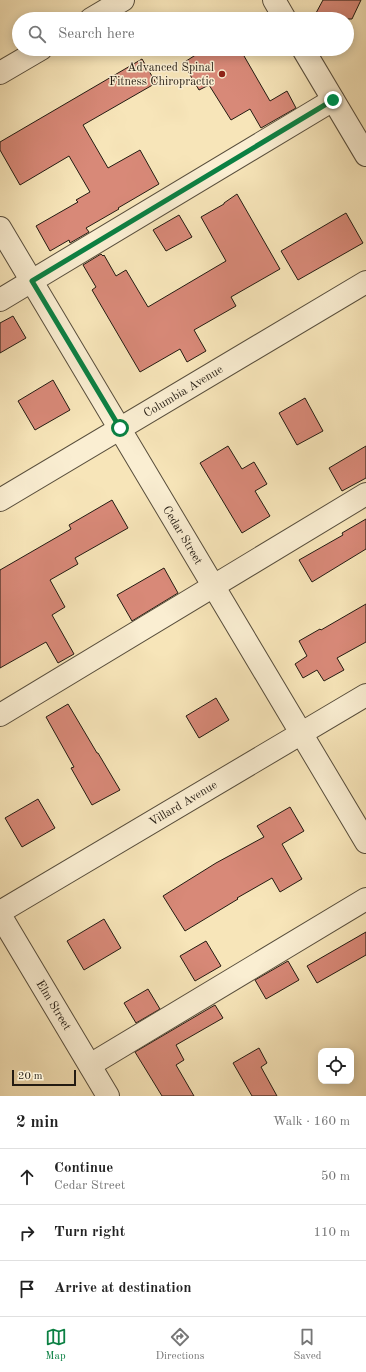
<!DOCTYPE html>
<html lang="en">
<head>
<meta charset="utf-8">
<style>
	body { margin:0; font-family:"Old Standard TT",serif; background:#f2f2f2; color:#222 }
	.controls { position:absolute; right:12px; bottom:12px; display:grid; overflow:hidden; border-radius:8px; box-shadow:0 2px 10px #0003 }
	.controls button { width:36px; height:36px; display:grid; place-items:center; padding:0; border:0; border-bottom:1px solid #e0e0e0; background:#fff; color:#222; font:20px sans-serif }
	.scale { position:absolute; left:12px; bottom:10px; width:64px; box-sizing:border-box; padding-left:4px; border:2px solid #231b12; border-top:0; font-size:11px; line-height:14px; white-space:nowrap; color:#231b12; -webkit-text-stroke:3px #faeed2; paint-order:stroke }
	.stop { position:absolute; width:12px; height:12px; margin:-9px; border:3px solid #0b8043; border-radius:50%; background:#fff }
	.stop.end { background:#0b8043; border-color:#fff; box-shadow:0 1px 4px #0008 }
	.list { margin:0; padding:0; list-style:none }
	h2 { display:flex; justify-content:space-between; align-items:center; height:52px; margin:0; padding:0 16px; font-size:17px }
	h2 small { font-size:13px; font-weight:400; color:#767676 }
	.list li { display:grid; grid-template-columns:26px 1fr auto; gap:12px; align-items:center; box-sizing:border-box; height:56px; padding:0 16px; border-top:1px solid #e0e0e0 }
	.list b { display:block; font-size:15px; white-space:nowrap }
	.list p { margin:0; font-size:13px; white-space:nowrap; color:#767676 }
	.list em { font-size:13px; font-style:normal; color:#767676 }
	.icon { flex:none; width:22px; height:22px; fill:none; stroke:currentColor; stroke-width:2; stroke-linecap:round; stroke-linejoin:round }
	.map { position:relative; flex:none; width:366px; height:1096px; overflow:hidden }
	.search { position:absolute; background:#fff; box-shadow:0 2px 10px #0003; left:12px; right:12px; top:12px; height:44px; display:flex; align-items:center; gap:10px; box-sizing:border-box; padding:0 14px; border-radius:22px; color:#767676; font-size:15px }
	.sheet { height:220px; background:#fff }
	nav { display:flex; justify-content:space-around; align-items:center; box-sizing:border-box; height:56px; border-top:1px solid #e0e0e0; background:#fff; font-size:11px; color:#767676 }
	nav a { display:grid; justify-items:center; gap:2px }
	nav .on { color:#0b8043 }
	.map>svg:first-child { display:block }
</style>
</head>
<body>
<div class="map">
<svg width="366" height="1096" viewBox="0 0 366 1096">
	<rect width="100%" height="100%" fill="#f7e5b9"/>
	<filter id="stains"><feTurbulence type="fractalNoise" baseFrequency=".005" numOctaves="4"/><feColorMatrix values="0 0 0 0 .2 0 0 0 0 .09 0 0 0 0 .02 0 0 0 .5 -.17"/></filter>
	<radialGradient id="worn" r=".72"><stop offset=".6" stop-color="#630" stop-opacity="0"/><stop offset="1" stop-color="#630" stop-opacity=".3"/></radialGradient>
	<!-- building -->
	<g fill="#d88978" stroke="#231b12">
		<path d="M 323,0 L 361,0 L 352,19 L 327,19 L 316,13 Z"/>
		<path d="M 205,49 L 240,49 L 270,101 L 287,91 L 296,108 L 261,128 L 250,109 L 231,120 L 209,85 L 199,90 L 183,63 Z"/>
		<path d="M 142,59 L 156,83 L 83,125 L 108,168 L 140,150 L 159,184 L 118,208 L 119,209 L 86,228 L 89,232 L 70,243 L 69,240 L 50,251 L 36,226 L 78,202 L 76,200 L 90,192 L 69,156 L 20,185 L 0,150 L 0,142 Z"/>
		<path d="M 237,194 L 280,269 L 231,297 L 236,306 L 194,330 L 206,351 L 187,362 L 180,349 L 140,372 L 92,290 L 96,287 L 83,265 L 101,254 L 103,256 L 104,255 L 116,276 L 126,270 L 148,307 L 226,261 L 201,217 L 224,204 L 224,203 Z"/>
		<path d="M 346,213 L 363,243 L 298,280 L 281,251 Z"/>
		<path d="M 179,215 L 192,237 L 166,251 L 153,230 Z"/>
		<path d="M 13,316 L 26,338 L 0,353 L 0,323 Z"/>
		<path d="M 53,380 L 70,410 L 35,430 L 18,401 Z"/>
		<path d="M 305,398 L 323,431 L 297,445 L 279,413 Z"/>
		<path d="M 228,446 L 242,469 L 254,462 L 267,484 L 255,491 L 270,516 L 242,533 L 200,463 Z"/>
		<path d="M 366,446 L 366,478 L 342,491 L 329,468 Z"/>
		<path d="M 112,500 L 128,528 L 75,558 L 78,564 L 50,580 L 65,607 L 52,615 L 74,654 L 58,663 L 46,642 L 0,668 L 0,570 L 71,529 L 69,525 Z"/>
		<path d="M 366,519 L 366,549 L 312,582 L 299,560 L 343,535 L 342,533 Z"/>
		<path d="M 164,568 L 178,593 L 132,621 L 117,595 Z"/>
		<path d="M 366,604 L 366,642 L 337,658 L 344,670 L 324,681 L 317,670 L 303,678 L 295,664 L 307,656 L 299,641 L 320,629 L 321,630 Z"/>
		<path d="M 216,698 L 229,720 L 199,738 L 186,716 Z"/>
		<path d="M 68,704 L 97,753 L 98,753 L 120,790 L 92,805 L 71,768 L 74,767 L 46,717 Z"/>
		<path d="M 38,799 L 55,828 L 22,847 L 5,818 Z"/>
		<path d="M 290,807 L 304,831 L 282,844 L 302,879 L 280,892 L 272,878 L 237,898 L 238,899 L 185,931 L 163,896 L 216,863 L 264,837 L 257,826 Z"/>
		<path d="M 104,919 L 121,948 L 84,970 L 67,941 Z"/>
		<path d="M 366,932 L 366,955 L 317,983 L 307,966 Z"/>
		<path d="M 206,941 L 221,966 L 195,981 L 180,956 Z"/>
		<path d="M 288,961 L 299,980 L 266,999 L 255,980 Z"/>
		<path d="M 148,989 L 160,1009 L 136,1023 L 124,1003 Z"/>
		<path d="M 215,1005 L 223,1018 L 176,1045 L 184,1060 L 176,1065 L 194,1096 L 162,1096 L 135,1052 Z"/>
		<path d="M 259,1048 L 267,1063 L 261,1067 L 277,1096 L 252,1096 L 233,1063 Z"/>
	</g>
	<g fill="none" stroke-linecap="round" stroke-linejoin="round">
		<!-- minor casing -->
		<g stroke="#584e3c" stroke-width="24">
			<g id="minor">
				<path d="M 274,0 L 285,19"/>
				<path d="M 91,19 L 123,0"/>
				<path d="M 303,49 L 366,155"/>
				<path d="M 0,73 L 41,49"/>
				<path d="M 0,228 L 366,842"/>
				<path d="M 0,300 L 333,100"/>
				<path d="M 0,500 L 366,282"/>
				<path d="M 0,715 L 366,494"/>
				<path d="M 0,912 L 366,695"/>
				<path d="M 0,915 L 108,1096"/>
				<path d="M 90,1065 L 366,899"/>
			</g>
		</g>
		<!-- minor -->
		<use href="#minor" stroke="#faeed2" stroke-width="22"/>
	</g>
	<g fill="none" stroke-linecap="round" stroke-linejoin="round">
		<!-- route -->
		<path stroke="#0b8043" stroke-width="5" d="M 120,428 L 32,281 L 333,100"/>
	</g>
	<!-- markers -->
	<circle fill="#8f2418" stroke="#faeed2" stroke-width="1.5" cx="222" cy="74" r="4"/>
	<g text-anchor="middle" stroke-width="3" stroke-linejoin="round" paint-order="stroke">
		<!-- poi labels -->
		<g font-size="12" fill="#231b12" stroke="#faeed2" text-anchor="end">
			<text x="214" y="71">Advanced Spinal<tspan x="214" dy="14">Fitness Chiropractic</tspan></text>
		</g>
		<!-- street labels -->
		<g font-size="12" fill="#231b12" stroke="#faeed2">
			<text transform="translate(183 391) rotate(-31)" y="4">Columbia Avenue</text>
			<text transform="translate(183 535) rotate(59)" y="4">Cedar Street</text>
			<text transform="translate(183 803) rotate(-31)" y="4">Villard Avenue</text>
			<text transform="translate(54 1005) rotate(59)" y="4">Elm Street</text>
		</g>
	</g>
	<rect width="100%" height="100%" filter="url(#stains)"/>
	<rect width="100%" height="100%" fill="url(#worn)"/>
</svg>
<div class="controls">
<button><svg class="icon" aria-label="locate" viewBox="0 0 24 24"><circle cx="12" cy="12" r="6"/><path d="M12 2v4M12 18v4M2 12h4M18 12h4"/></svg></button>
</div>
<div class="scale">20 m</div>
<div class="stop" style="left:120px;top:428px"></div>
<div class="stop end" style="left:333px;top:100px"></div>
<div class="search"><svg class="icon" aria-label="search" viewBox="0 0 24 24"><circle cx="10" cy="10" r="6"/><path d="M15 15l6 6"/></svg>Search here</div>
</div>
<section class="sheet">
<h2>2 min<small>Walk · 160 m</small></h2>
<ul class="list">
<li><svg class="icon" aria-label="ahead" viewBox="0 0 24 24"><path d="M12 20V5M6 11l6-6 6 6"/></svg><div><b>Continue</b><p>Cedar Street</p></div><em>50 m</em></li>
<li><svg class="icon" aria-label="right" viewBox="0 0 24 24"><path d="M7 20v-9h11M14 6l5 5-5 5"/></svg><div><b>Turn right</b></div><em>110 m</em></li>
<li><svg class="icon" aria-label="arrive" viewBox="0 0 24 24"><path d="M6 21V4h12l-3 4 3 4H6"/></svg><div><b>Arrive at destination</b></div></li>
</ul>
</section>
<nav>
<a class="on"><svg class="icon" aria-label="map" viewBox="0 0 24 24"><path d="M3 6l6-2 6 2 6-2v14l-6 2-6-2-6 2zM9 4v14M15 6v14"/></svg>Map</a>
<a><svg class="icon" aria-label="directions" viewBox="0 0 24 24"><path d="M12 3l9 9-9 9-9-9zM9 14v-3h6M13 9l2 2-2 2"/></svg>Directions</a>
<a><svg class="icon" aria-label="saved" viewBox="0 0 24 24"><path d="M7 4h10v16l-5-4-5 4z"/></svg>Saved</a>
</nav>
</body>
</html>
